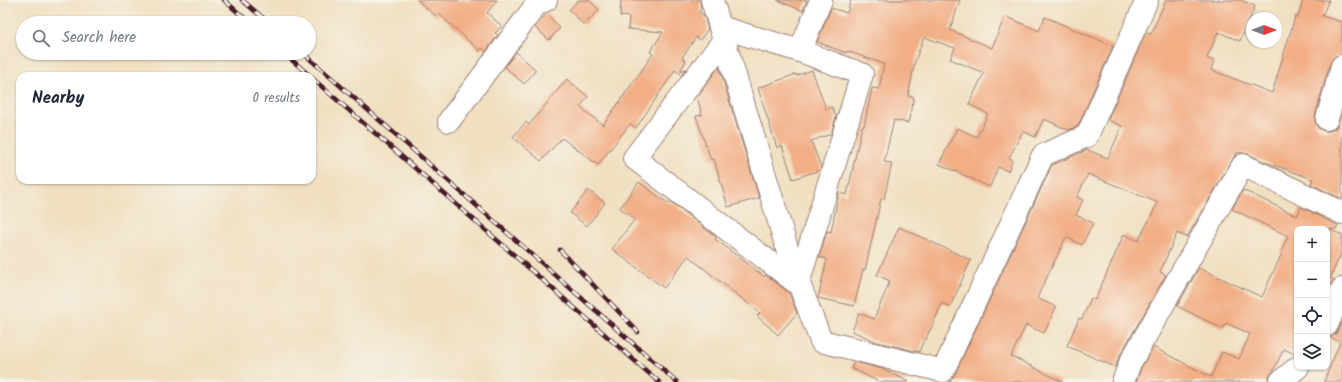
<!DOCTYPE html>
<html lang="en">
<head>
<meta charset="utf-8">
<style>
	body { margin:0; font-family:Kalam,sans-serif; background:#f2f2f3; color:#1f2937 }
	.controls { position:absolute; right:12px; bottom:12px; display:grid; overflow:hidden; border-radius:8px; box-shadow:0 1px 3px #0004 }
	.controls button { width:36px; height:36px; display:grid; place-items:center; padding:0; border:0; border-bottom:1px solid #e0e1e3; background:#fff; color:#1f2937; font:20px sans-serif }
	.compass { position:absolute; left:1246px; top:12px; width:36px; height:36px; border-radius:50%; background:#fff; box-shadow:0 1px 3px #0004; rotate:90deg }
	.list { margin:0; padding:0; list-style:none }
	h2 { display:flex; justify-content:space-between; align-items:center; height:52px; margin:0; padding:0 16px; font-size:17px }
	h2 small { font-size:13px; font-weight:400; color:#747a83 }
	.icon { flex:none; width:22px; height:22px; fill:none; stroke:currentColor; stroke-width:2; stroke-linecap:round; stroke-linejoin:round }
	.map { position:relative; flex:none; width:1342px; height:382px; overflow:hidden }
	.search { position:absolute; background:#fff; box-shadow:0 1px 3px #0004; left:16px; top:16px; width:300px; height:44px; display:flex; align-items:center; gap:10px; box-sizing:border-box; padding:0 14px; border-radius:22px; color:#747a83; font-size:15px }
	.panel { position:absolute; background:#fff; box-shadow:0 1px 3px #0004; left:16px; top:72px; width:300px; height:112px; border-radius:12px }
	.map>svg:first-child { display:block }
</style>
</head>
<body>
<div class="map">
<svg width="1342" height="382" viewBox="0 0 1342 382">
	<rect width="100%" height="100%" fill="#f7f3e8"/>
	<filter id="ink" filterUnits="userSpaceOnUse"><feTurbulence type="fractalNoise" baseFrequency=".025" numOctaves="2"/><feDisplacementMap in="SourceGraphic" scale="8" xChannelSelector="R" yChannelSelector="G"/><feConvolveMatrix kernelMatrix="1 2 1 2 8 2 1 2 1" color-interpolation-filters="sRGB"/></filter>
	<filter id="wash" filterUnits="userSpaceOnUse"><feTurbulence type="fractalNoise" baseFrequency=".012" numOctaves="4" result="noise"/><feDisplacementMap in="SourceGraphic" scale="16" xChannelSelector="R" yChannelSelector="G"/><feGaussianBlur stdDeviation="0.9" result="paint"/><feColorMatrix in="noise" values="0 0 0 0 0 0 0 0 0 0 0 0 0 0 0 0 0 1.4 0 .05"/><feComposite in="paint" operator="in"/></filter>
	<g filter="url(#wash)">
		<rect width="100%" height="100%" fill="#f0e0c1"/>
		<g id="blocks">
			<!-- building -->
			<g fill="#f2ae85">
				<path d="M 417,0 L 497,0 L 487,13 L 502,26 L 495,33 L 498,35 L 486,51 L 482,48 L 480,51 L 439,14 L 437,17 Z"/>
				<path d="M 578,0 L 589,0 L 599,10 L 584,25 L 569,10 Z"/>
				<path d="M 621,0 L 700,0 L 701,8 L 699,12 L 704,15 L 708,29 L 700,40 L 696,37 L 682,58 L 686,61 L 680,71 L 686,69 L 682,75 L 675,70 L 636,128 L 630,124 L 598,165 L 562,138 L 541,161 L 513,137 L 526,122 L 529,125 L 567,79 L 588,97 L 580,107 L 603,125 L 653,54 L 650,52 L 663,32 L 628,29 L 629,17 L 620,16 Z"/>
				<path d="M 777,0 L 807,0 L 803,11 Z"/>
				<path d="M 851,0 L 960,0 L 950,30 L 992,48 L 1005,16 L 1039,31 L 1045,17 L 1113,46 L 1078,126 L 1068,130 L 1044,119 L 1035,137 L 1023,131 L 1009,158 L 1013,160 L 1008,171 L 998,167 L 990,187 L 939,164 L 957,128 L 977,137 L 988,114 L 969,104 L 984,73 L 950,59 L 955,48 L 924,37 L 915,61 L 908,96 L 914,97 L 908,123 L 894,120 L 884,162 L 892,163 L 884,199 L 881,199 L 865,270 L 863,269 L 854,306 L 818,298 L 827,259 L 819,257 L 827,231 L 831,232 L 839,193 L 847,195 L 862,126 L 864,126 L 872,88 L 879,89 L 884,64 L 847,51 L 846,53 L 817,42 L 831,8 L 847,13 Z"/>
				<path d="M 1166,0 L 1240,0 L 1255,6 L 1240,41 L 1218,32 L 1207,58 L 1214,61 L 1211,70 L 1272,93 L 1295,17 L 1298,17 L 1303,0 L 1329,0 L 1322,16 L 1342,22 L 1342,54 L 1334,57 L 1330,63 L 1315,116 L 1315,122 L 1318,128 L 1324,131 L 1330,131 L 1336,128 L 1342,112 L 1342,199 L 1311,184 L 1313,179 L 1265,162 L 1248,154 L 1237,152 L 1187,237 L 1177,233 L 1160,272 L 1166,275 L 1119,357 L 1115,367 L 1067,346 L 1079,318 L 1082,319 L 1091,298 L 1095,300 L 1124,234 L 1138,241 L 1158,203 L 1088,174 L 1077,197 L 1083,200 L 1076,215 L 1093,223 L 1082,245 L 1066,237 L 1037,298 L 1056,307 L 1044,333 L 1026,325 L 1011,356 L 1063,382 L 949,382 L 954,376 L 1052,165 L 1087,150 L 1108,158 L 1122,126 L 1108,120 L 1146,32 L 1151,34 Z"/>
				<path d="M 547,14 L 560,28 L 549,40 L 535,27 Z"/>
				<path d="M 516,52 L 536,70 L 524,84 L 505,67 Z"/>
				<path d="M 719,67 L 759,198 L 728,207 L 714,159 L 711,160 L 696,116 L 702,115 L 697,97 Z"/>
				<path d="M 812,70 L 826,109 L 832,107 L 836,117 L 831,134 L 811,141 L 821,167 L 820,170 L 793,179 L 782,146 L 777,148 L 758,88 L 796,74 L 796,76 Z"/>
				<path d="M 639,182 L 669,204 L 671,202 L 716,237 L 715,239 L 765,277 L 766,275 L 789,293 L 797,313 L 778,335 L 757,316 L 760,313 L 688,256 L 664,288 L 612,249 L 635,219 L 620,208 Z"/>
				<path d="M 588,190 L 605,203 L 587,226 L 570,213 Z"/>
				<path d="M 1243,190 L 1297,216 L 1301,207 L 1338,225 L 1336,229 L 1329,229 L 1342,235 L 1342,252 L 1330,278 L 1334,280 L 1327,292 L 1327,229 L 1297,229 L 1297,355 L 1284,349 L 1273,371 L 1268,377 L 1268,382 L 1136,382 L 1141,368 L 1153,347 L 1211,377 L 1222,352 L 1239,359 L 1250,334 L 1226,323 L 1223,329 L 1177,306 L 1199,268 L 1262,297 L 1282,253 L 1281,252 L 1288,236 L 1232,209 Z"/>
				<path d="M 899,227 L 971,260 L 950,307 L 942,303 L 930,331 L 929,331 L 926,340 L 924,339 L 919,352 L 877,342 L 852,331 L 859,313 L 874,319 L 890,281 L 877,275 Z"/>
				<path d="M 1342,322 L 1342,382 L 1324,382 L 1340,342 L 1329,337 L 1335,335 Z"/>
				<path d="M 854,362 L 882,369 L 909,382 L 879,382 L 851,368 Z"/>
			</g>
		</g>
	</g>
	<g filter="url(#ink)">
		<use href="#blocks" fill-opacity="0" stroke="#9d8076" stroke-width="1"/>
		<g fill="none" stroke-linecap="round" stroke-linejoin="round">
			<!-- minor casing -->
			<g stroke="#9d8076" stroke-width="24">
				<g id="minor">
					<path d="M 712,0 L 793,268 L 821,341 L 943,371 L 1043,155 L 1087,136 L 1147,0"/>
					<path d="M 720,27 L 800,51 L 862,74 L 798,284 L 634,158 L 724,40"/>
					<path d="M 800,51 L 821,0"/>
					<path d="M 1327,119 L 1342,66"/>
					<path d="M 449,121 L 536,5 L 546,0"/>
					<path d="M 1327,325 L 1342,289"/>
					<path d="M 1123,382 L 1130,363 L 1243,165 L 1342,213"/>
					<path d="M 1280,382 L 1298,367"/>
				</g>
			</g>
			<!-- minor -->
			<use href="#minor" stroke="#fff" stroke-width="22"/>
			<!-- rail casing -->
			<g stroke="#4a1f2b" stroke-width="4.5">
				<g id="rail">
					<path d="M 224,0 L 250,23"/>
					<path d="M 242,0 L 269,23"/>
					<path d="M 284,53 L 310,76"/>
					<path d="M 303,53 L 677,382"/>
					<path d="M 312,78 L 659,382"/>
					<path d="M 560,250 L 638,332"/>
				</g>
			</g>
			<!-- rail -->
			<use href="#rail" stroke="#f7f3e8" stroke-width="3" stroke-dasharray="9" stroke-linecap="butt"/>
		</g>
	</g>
</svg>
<div class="controls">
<button>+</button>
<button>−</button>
<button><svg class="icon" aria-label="locate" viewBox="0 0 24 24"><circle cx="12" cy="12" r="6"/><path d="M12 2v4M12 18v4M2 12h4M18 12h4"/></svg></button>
<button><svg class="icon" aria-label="layers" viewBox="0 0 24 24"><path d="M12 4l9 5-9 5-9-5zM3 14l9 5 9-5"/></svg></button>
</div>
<svg class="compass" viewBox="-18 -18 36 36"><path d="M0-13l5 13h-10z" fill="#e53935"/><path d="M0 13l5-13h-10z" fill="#747a83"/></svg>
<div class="search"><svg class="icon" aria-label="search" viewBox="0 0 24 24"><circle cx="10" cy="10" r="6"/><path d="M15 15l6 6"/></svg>Search here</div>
<section class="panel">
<h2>Nearby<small>0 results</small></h2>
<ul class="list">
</ul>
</section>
</div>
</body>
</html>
